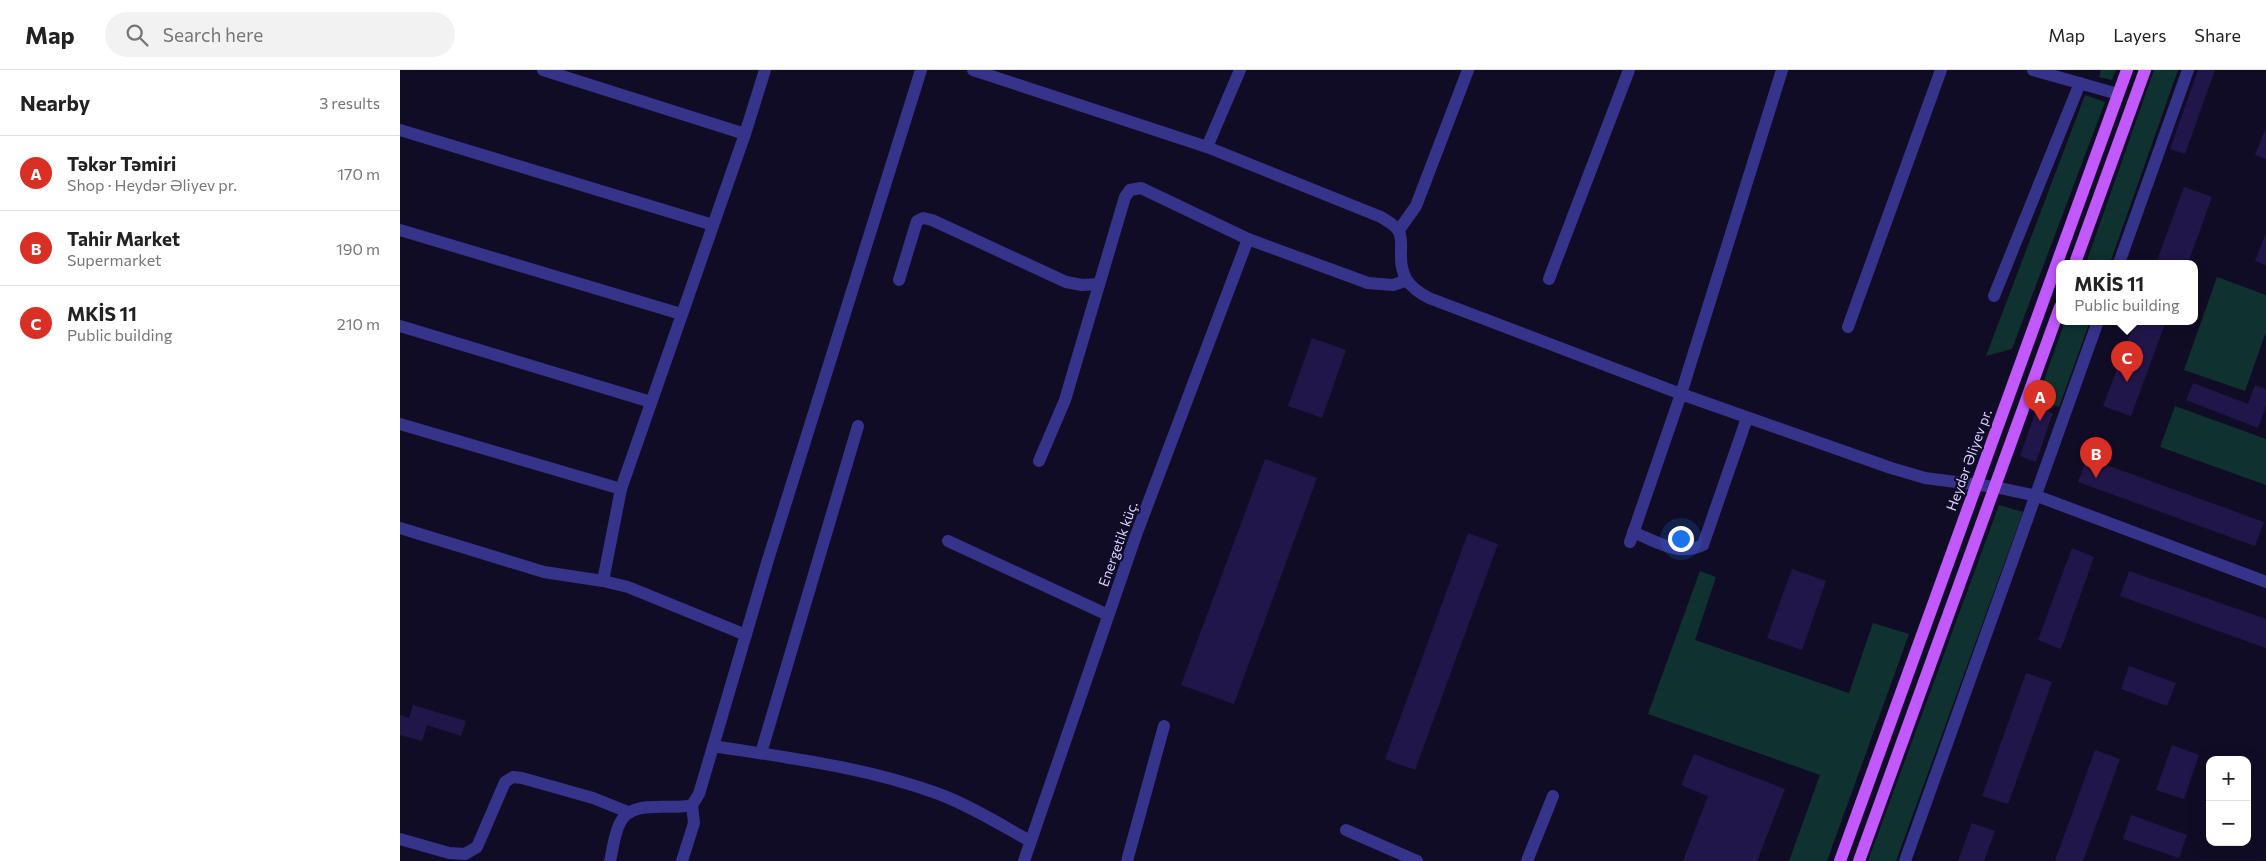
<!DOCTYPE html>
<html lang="en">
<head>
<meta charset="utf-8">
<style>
	body { margin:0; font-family:Commissioner,sans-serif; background:#f2f2f2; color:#222 }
	.controls { position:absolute; right:15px; bottom:15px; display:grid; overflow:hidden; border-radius:10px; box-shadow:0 5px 20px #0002 }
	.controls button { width:45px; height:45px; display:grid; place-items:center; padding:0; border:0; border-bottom:1px solid #e0e0e0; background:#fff; color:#222; font:25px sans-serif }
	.you { position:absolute; left:1280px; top:468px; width:18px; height:18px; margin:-12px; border:4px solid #fff; border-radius:50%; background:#1a73e8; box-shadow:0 0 0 8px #1a73e833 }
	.badge { display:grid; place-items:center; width:32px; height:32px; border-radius:50%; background:#d93025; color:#fff; font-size:16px; font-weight:700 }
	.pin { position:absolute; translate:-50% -41px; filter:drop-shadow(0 1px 2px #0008) }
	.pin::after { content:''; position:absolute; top:26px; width:18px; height:15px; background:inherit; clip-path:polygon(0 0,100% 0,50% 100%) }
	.popup { position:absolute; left:1656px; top:190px; width:142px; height:65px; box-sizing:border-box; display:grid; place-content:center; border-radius:10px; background:#fff; filter:drop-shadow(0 1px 4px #0005); font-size:16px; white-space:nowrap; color:#767676 }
	.popup b { font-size:19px; color:#222 }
	.popup::after { content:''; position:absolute; left:50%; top:100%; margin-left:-10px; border:10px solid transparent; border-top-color:#fff }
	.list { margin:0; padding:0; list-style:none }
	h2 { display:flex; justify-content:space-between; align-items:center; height:65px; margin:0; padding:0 20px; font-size:21px }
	h2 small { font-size:16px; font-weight:400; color:#767676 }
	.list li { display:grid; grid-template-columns:32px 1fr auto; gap:15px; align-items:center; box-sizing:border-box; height:75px; padding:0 20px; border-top:1px solid #e0e0e0 }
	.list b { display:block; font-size:19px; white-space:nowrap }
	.list p { margin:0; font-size:16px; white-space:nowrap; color:#767676 }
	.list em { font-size:16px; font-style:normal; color:#767676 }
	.icon { flex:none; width:28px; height:28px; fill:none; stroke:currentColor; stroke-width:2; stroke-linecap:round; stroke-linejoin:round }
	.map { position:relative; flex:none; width:1866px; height:791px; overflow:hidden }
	header { display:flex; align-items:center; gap:30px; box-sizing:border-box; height:70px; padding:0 25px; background:#fff; border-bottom:1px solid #e0e0e0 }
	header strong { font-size:24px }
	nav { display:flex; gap:28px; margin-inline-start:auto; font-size:18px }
	.search { width:350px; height:45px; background:#f2f2f2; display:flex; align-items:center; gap:12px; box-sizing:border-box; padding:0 18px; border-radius:28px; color:#767676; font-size:19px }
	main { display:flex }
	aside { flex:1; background:#fff }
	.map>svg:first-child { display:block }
</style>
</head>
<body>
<header>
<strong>Map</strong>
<div class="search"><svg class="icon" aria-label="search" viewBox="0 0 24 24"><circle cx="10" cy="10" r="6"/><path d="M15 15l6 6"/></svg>Search here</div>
<nav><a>Map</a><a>Layers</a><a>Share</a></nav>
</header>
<main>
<aside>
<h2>Nearby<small>3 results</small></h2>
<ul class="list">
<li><span class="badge">A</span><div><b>Təkər Təmiri</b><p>Shop · Heydər Əliyev pr.</p></div><em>170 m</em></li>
<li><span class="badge">B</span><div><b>Tahir Market</b><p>Supermarket</p></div><em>190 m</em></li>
<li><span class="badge">C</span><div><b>MKİS 11</b><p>Public building</p></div><em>210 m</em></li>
</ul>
</aside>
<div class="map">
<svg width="1866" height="791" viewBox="0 0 1866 791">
	<rect width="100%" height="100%" fill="#110c26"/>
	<!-- green -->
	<g fill="#0f3130">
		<path d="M 1701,0 L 1716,0 L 1712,10 L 1699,7 Z"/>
		<path d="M 1754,0 L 1778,0 L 1710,193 L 1686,193 Z"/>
		<path d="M 1685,25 L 1705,32 L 1612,279 L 1586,286 Z"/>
		<path d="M 1817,207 L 1866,225 L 1866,262 L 1845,321 L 1784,300 Z"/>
		<path d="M 1665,251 L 1690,251 L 1659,337 L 1637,330 Z"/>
		<path d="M 1775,336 L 1866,369 L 1866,415 L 1760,377 Z"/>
		<path d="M 1599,435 L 1623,442 L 1496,791 L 1468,791 Z"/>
		<path d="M 1300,501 L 1316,507 L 1295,570 L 1449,623 L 1473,553 L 1509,564 L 1427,791 L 1389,791 L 1420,705 L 1248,644 Z"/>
	</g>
	<!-- building -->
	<g fill="#211649">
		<path d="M 1798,0 L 1815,0 L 1785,84 L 1770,79 Z"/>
		<path d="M 1866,57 L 1866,89 L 1855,85 Z"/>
		<path d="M 1784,117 L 1812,127 L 1788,193 L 1756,193 Z"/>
		<path d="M 1866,163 L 1866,195 L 1855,191 Z"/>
		<path d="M 1735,251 L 1766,251 L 1731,346 L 1703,336 Z"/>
		<path d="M 912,268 L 946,280 L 922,348 L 888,336 Z"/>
		<path d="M 1793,313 L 1848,334 L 1855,315 L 1866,319 L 1866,336 L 1858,358 L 1786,330 Z"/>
		<path d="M 1637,338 L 1653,343 L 1636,392 L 1620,386 Z"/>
		<path d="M 1687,388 L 1864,452 L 1855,476 L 1678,412 Z"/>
		<path d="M 865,389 L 917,408 L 834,634 L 781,615 Z"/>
		<path d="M 1068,463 L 1098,474 L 1015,700 L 985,689 Z"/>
		<path d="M 1672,478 L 1694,487 L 1661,579 L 1638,570 Z"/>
		<path d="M 1392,499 L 1426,511 L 1402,580 L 1367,568 Z"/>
		<path d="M 1729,501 L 1866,549 L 1866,578 L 1720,526 Z"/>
		<path d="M 1729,596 L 1776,613 L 1767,636 L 1721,619 Z"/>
		<path d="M 1626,603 L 1652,612 L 1608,734 L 1582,726 Z"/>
		<path d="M 13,635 L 66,651 L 61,666 L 27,655 L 22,671 L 0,665 L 0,645 L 9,648 Z"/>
		<path d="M 1772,675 L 1799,685 L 1784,729 L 1756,720 Z"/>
		<path d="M 1695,680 L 1720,689 L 1683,791 L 1655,791 Z"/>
		<path d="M 1294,684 L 1385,719 L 1357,791 L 1283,791 L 1308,726 L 1281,715 Z"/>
		<path d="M 1731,745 L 1787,765 L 1779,788 L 1723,769 Z"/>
		<path d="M 1572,753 L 1595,761 L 1584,791 L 1558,791 Z"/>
	</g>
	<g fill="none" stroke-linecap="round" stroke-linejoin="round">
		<!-- minor -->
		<g stroke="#36338a" stroke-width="12">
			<path d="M 143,0 L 345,64"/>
			<path d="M 573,0 L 807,77 L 981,147 C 987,151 996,155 999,162 C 1002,168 1001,175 1001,182 C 1000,206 1008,217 1029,228 L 1281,324 L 1491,398 L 1525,408 L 1595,417"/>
			<path d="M 1633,0 L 1718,24"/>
			<path d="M 0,60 L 313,155"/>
			<path d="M 807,77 L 840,0"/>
			<path d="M 0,160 L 281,244"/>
			<path d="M 999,160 L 1016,136 L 1068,0"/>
			<path d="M 1719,193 L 1788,0"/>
			<path d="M 1149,209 L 1229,0"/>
			<path d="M 499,210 L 517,151 L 523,148 L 532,150 L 666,212 L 682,215 L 699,214"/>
			<path d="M 1594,226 L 1680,13"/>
			<path d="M 0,256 L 251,332"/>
			<path d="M 1448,257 L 1541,0"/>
			<path d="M 0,354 L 221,419"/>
			<path d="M 639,391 L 665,330 L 725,127 L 730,120 L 741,118 L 848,169 L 968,213 L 993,215 L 1005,211"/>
			<path d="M 0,458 L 144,502 L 203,511 L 228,517 L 346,565"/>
			<path d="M 1233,462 C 1255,471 1279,487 1303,475 L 1347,348"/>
			<path d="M 548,471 L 708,545"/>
			<path d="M 1230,472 L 1281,324 L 1382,0"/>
			<path d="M 203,511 L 221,419 L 345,64 L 365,0"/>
			<path d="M 313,676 C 389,688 466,697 539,724 C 571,736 601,755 630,771"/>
			<path d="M 361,683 L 458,356"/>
			<path d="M 946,760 L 1017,791"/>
			<path d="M 0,769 L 49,783 L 65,784 L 77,777 L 105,712 L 113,707 L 122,708 L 193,728 L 228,742"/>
			<path d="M 210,791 C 213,779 214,764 220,753 C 231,728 270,741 292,735 L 299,724 L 367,493 L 521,0"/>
			<path d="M 282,791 L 294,753 L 292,735"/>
			<path d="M 624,791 L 736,465 L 848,169"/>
			<path d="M 727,791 L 764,656"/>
			<path d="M 1127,791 L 1153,726"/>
			<path d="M 1505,791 L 1698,251"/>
		</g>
		<!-- tertiary -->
		<path stroke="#36338a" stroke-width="12" d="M 1595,417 L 1637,426 L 1866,512"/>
		<!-- primary -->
		<g stroke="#c259ff" stroke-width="12">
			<path d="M 1675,193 L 1745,0"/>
			<path d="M 1440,791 L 1727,0"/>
			<path d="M 1459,791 L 1660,237"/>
		</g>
	</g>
	<g text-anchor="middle" stroke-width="4.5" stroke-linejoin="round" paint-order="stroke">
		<!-- street labels -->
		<g font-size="14" fill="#d7d2ff" stroke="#110c26">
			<text transform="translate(1569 390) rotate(-70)" y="5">Heydər Əliyev pr.</text>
			<text transform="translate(718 474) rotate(-70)" y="5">Energetik küç.</text>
		</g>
	</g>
</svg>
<div class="controls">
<button>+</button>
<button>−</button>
</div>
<div class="you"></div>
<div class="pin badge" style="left:1640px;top:351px">A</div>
<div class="pin badge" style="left:1696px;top:408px">B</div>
<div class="pin badge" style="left:1727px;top:312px">C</div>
<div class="popup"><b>MKİS 11</b>Public building</div>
</div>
</main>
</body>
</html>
